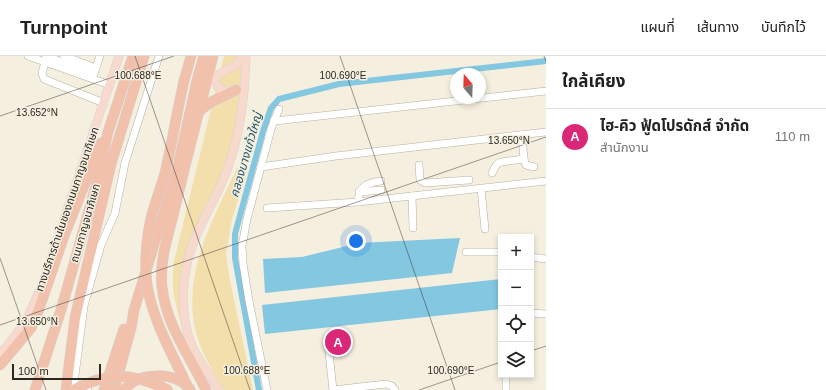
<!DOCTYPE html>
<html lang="th">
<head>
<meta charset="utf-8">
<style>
	body { margin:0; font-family:Helvetica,"Noto Sans Thai",sans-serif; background:#f2f2f2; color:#222 }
	.controls { position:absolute; right:12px; bottom:12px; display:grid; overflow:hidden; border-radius:0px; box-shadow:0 2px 6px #0003 }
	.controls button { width:36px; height:36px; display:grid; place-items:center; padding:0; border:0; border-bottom:1px solid #e0e0e0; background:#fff; color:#222; font:20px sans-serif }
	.compass { position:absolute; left:450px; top:12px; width:36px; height:36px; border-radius:50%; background:#fff; box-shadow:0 2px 6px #0003; rotate:341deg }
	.scale { position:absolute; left:12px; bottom:10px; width:89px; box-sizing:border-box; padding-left:4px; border:2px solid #2c2923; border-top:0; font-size:11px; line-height:14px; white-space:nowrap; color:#2c2923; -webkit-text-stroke:3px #f5efdf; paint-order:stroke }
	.you { position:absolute; left:356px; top:185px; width:14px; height:14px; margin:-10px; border:3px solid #fff; border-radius:50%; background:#1a73e8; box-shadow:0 0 0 6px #1a73e833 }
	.badge { display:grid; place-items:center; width:26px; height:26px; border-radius:50%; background:#db2777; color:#fff; font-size:13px; font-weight:700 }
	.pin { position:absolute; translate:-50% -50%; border:2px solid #fff; box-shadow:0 1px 4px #0006 }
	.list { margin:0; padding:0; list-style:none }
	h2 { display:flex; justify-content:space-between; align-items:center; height:52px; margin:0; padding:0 16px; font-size:17px }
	h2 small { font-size:13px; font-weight:400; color:#767676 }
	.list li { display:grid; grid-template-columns:26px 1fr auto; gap:12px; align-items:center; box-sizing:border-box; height:56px; padding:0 16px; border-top:1px solid #e0e0e0 }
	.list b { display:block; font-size:15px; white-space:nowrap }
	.list p { margin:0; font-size:13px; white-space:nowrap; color:#767676 }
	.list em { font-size:13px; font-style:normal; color:#767676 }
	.icon { flex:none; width:22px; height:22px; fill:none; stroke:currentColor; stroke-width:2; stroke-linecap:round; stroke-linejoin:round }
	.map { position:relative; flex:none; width:546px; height:334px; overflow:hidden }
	header { display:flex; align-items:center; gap:24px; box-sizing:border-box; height:56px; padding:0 20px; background:#fff; border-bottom:1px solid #e0e0e0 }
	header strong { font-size:19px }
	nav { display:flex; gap:22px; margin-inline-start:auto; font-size:14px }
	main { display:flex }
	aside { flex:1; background:#fff }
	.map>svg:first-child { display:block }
</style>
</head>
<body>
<header>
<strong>Turnpoint</strong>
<nav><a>แผนที่</a><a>เส้นทาง</a><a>บันทึกไว้</a></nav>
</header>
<main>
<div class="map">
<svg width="546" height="334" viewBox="0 0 546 334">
	<rect width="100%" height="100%" fill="#f5efdf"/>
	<!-- green -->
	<g fill="#f3dfac">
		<path d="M 224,0 L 248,0 L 241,75 L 194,193 L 186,231 L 184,271 L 181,268 C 174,243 171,232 174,205 Z"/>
		<path d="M 237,112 L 247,116 L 232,163 L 226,198 L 230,225 L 253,334 L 224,334 C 216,321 208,308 202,294 C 175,229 210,170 237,112 Z"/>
	</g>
	<!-- water -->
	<g fill="#83c7e1">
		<path d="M 460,182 L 452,217 L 265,237 L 263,203 L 302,201 L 359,187 Z"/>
		<path d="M 501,223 L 501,253 L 265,278 L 262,249 Z"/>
	</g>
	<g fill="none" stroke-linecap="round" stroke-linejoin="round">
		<!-- canal -->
		<path stroke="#83c7e1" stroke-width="6" d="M 259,334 L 235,202 L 235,178 L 263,75 L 271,52 L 279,43 L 339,28 L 546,5"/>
		<!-- minor casing -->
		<g stroke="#b6b0a2" stroke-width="8">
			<g id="minor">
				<path d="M 28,0 L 110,29"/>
				<path d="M 46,0 L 94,18 L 100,0"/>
				<path d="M 64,0 L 96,12"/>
				<path d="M 45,6 L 42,17 L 44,23 L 104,47"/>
				<path d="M 274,64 L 275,65 L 546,35"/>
				<path d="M 522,79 L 524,103 L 526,109 L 534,111"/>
				<path d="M 419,109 L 420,124 L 425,127 L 469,124"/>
				<path d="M 261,111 L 336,100 L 546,76"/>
				<path d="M 492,117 L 497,108 L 501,106 L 524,103"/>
				<path d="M 481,133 L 485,173"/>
				<path d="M 359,136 L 381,134"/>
				<path d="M 412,140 L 413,172"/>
				<path d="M 358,146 C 359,130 366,127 381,125"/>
				<path d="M 267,152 L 358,146 L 546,125"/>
				<path d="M 466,196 L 501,196"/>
				<path d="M 531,201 L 546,203"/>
				<path d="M 531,257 L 546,258"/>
				<path d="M 328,287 L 333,334 L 386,328 L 392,330 L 395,334"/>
				<path d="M 506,319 L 506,334"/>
				<path d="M 88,334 L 75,330 L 74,327 L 84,250 L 101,189 L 115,157 L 125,107 L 159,0"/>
				<path d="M 267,334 L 249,245 L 243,208 L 242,190 L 247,163 L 271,73 L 279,53"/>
			</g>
		</g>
		<!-- major casing -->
		<g stroke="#d5d4d3" stroke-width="9">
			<g id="major">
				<path d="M 234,34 C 228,35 222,35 218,31 C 207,18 228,15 234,10 C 238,8 240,4 242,0"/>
				<path d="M 0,298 L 9,288 L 26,265 L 42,229 L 119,0"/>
				<path d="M 219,334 C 210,320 198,304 192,290 C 178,256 182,213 196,180 C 206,157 219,136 227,114 C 241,77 245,39 246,0"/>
			</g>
		</g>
		<!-- highway casing -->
		<g stroke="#d5d4d3" stroke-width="11">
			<g id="highway">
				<path d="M 184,25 L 191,0"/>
				<path d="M 199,55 L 211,46 L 236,34"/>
				<path d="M 0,309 L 31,272 L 39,253 L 64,180 L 101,87"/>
				<path d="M 35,334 L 61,254 L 97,126 L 108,76 L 133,0"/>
				<path d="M 66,334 L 75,262 L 111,108 L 144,0"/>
				<path d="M 104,334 L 124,273"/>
				<path d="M 114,334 L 131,272 L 134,254 L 178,110 L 198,20 L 204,0"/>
				<path d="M 124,334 C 127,331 130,328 133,326 C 146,318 167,318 180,325 C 183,326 187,330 190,333"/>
				<path d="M 206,334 C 190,300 166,269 162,231 C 159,206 168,180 174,156 C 186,104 200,52 213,0"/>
			</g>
		</g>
		<!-- minor -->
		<use href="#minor" stroke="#fff" stroke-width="7"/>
		<!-- major -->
		<use href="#major" stroke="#f7dacd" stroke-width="8"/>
		<!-- highway -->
		<use href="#highway" stroke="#f1c1ac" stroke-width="10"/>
		<!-- highway-bridge casing -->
		<g stroke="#d5d4d3" stroke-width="11" stroke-linecap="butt">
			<g id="highway-bridge">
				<path d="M 184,25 C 177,56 172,87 165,117 C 161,131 156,144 152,158 C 146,182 143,215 149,239 C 157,273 175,303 189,334"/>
				<path d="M 74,334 C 108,315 134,317 168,334"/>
			</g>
		</g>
		<!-- highway-bridge -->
		<use href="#highway-bridge" stroke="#f1c1ac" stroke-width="10"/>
	</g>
	<!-- ticks -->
	<path fill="none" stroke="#2c2923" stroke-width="1" stroke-opacity="0.45" d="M 135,0 L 250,334M 340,0 L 455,334M 544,0 L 546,5M 0,60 L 174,0M 0,202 L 46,334M 0,269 L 546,81M 531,295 L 546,290M 419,334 L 501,306"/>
	<g text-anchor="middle" stroke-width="3" stroke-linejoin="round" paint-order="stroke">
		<!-- street labels -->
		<g font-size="11" fill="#2c2923" stroke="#f5efdf">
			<text transform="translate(67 153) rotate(-71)" y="4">ทางบริการด้านในของถนนกาญจนาภิเษก</text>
			<text transform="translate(85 167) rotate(-74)" y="4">ถนนกาญจนาภิเษก</text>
		</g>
		<!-- water labels -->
		<g font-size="12" font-style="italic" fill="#20576a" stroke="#f5efdf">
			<text transform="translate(246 99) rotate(-74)" y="4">คลองบางแก้วใหญ่</text>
		</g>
	</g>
	<g font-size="10" text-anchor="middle" fill="#2c2923" stroke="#f5efdf" stroke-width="3" stroke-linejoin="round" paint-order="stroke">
		<text x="138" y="23">100.688°E</text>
		<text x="343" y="23">100.690°E</text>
		<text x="37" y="60">13.652°N</text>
		<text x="509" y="88">13.650°N</text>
		<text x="37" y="269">13.650°N</text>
		<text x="247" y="318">100.688°E</text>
		<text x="451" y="318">100.690°E</text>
	</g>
</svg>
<div class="controls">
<button>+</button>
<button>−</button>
<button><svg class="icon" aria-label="locate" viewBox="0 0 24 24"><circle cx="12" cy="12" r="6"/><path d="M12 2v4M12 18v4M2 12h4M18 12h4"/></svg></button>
<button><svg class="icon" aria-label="layers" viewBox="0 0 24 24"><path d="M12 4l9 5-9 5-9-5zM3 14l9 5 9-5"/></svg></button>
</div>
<svg class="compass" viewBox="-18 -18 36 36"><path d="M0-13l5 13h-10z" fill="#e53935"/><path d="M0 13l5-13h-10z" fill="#767676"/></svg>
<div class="scale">100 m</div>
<div class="you"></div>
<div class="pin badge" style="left:338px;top:286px">A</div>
</div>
<aside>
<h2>ใกล้เคียง<small></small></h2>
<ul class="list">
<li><span class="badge">A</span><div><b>ไฮ-คิว ฟู้ดโปรดักส์ จำกัด</b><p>สำนักงาน</p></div><em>110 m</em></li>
</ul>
</aside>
</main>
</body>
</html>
